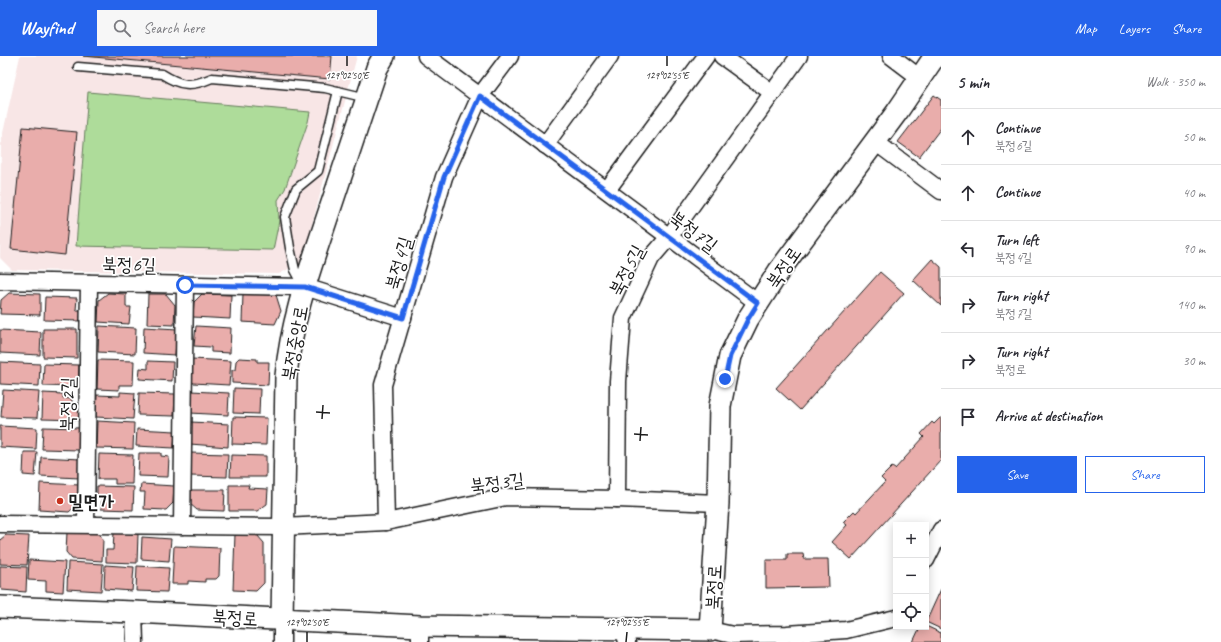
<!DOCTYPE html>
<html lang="en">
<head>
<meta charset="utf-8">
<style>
	body { margin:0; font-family:Caveat,"Poor Story",sans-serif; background:#f7f7f7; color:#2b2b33 }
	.controls { position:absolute; right:12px; bottom:12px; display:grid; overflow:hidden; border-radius:0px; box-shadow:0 2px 10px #0003 }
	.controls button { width:36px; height:36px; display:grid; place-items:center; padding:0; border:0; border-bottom:1px solid #e1e1e2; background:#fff; color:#2b2b33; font:20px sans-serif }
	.stop { position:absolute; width:12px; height:12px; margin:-9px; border:3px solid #2563eb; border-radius:50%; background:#fff }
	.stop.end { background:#2563eb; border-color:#fff; box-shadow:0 1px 4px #0008 }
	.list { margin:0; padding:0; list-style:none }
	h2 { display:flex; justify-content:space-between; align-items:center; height:52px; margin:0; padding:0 16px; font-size:17px }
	h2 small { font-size:13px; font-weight:400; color:#7c7c81 }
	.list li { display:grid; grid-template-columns:26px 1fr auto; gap:12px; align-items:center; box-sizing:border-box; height:56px; padding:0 16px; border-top:1px solid #e1e1e2 }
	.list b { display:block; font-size:15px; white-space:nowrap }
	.list p { margin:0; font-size:13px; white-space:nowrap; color:#7c7c81 }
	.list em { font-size:13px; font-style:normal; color:#7c7c81 }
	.actions { display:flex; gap:8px; padding:12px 16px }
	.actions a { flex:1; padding:9px 0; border:1px solid #2563eb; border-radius:0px; text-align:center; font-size:14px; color:#2563eb }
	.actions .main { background:#2563eb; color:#fff }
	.icon { flex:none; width:22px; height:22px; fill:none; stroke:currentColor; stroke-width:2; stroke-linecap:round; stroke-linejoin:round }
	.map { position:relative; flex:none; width:941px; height:586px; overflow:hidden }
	header { display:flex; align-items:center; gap:24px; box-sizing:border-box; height:56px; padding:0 20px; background:#2563eb; color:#fff }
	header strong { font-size:19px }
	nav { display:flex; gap:22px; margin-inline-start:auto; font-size:14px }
	.search { width:280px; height:36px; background:#f7f7f7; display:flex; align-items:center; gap:10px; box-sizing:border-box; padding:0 14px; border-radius:0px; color:#7c7c81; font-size:15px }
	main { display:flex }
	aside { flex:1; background:#fff }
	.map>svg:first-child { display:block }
</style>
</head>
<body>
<header>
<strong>Wayfind</strong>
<div class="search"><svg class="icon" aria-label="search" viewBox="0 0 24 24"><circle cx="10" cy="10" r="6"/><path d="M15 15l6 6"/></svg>Search here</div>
<nav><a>Map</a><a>Layers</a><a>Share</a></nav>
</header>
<main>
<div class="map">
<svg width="941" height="586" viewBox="0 0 941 586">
	<rect width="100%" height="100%" fill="#fff"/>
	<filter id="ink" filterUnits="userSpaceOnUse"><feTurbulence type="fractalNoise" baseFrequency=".025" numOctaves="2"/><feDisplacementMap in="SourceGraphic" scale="8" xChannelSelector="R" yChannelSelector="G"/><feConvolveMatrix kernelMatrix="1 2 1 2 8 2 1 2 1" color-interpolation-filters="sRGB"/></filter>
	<g filter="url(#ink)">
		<!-- built -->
		<path fill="#f8e6e6" d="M 20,0 L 357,0 L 302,206 L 279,218 L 12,214 L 0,202 L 1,86 Z"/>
		<!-- green -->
		<path fill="#aedc9a" stroke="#657c5b" d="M 88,36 L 310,56 L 308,66 L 285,133 L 278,144 L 279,165 L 273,194 L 76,190 Z"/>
		<!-- building -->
		<g fill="#e9adab" stroke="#1c1c1c">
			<path d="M 83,0 L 332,0 L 330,23 Z"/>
			<path d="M 934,39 L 941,44 L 941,72 L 919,101 L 898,86 Z"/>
			<path d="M 23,71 L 77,76 L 65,199 L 11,193 Z"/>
			<path d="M 932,203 L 941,211 L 941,250 L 913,224 Z"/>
			<path d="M 880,216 L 904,237 L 800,354 L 776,332 Z"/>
			<path d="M 9,237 L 40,238 L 40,259 L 0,258 L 1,244 Z"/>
			<path d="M 108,237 L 126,238 L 126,251 L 131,251 L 129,268 L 98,266 L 99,244 Z"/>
			<path d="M 148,238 L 166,238 L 175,249 L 174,269 L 147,268 Z"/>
			<path d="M 202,238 L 231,239 L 230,263 L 193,261 L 194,246 Z"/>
			<path d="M 243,238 L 276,239 L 281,255 L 275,268 L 242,266 Z"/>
			<path d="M 45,241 L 77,242 L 76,254 L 81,254 L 80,265 L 44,264 Z"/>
			<path d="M 99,270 L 136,272 L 135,298 L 98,296 Z"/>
			<path d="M 196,270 L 231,272 L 230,297 L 211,296 L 211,291 L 194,290 Z"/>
			<path d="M 144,271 L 177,273 L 175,299 L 143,297 Z"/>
			<path d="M 43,273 L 77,273 L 77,302 L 43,301 Z"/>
			<path d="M 0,274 L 41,276 L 40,299 L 0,297 Z"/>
			<path d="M 239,302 L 257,303 L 257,306 L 269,306 L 268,329 L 232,327 L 232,314 L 235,314 L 236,305 Z"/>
			<path d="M 192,303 L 231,305 L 229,329 L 193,327 L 191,322 Z"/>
			<path d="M 98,304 L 134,305 L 133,329 L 119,329 L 119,334 L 97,333 Z"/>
			<path d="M 148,305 L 173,306 L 172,325 L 139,323 L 140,312 L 148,313 Z"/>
			<path d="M 0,306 L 40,308 L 39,330 L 0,328 Z"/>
			<path d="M 44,308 L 79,309 L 78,331 L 43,330 Z"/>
			<path d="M 234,332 L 260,333 L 259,358 L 233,357 Z"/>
			<path d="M 3,334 L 39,336 L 37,362 L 1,361 Z"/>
			<path d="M 191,335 L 229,337 L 228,359 L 190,357 Z"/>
			<path d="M 120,336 L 135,337 L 133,363 L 96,361 L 97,339 L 120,340 Z"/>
			<path d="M 43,337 L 63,338 L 63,342 L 72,343 L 72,351 L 80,352 L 80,364 L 42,363 Z"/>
			<path d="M 139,337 L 175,338 L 174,360 L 138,359 Z"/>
			<path d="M 233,361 L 267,362 L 266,389 L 232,388 Z"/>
			<path d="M 941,361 L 941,404 L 851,503 L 832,486 L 847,469 L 843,466 L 854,455 L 856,457 L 885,426 L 881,422 L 892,411 L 895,413 L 924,381 L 921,378 L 932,366 L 934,368 Z"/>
			<path d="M 97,365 L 134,367 L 133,393 L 96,392 Z"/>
			<path d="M 191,366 L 229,368 L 228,391 L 190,388 Z"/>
			<path d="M 0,370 L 37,372 L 36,393 L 0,391 Z"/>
			<path d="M 43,371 L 80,372 L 79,394 L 42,393 Z"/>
			<path d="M 137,373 L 175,375 L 174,392 L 136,390 Z"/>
			<path d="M 24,396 L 37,396 L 35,420 L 23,419 Z"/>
			<path d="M 139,397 L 161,397 L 161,400 L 169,401 L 168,421 L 138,420 Z"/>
			<path d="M 190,397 L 228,398 L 227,421 L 190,420 Z"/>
			<path d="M 99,398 L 133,399 L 132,428 L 115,428 L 115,423 L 98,423 Z"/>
			<path d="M 231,399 L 266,400 L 266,421 L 230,421 Z"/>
			<path d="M 41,401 L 80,403 L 79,422 L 40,420 Z"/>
			<path d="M 40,427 L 79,429 L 79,447 L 69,456 L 39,454 Z"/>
			<path d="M 141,428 L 174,430 L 173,447 L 166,454 L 144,453 L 145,436 L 140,436 Z"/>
			<path d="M 229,429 L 249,429 L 248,432 L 268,433 L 267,448 L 257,455 L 229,455 Z"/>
			<path d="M 97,430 L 134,431 L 133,454 L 101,453 L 102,441 L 97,441 Z"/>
			<path d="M 189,434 L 225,434 L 224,455 L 197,454 L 189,447 Z"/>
			<path d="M 67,476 L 99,477 L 103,484 L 102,505 L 72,503 L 66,496 Z"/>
			<path d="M 114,477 L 138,478 L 137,507 L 106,506 L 106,494 L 113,494 Z"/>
			<path d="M 235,478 L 257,479 L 264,487 L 264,527 L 256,535 L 233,534 Z"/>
			<path d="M 6,479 L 29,480 L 27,509 L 0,508 L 0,484 Z"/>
			<path d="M 142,481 L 171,483 L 169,505 L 141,503 Z"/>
			<path d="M 174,490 L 220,492 L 219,520 L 216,523 L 205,523 L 205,526 L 188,525 L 188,528 L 172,528 Z"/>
			<path d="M 787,498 L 803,498 L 804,503 L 828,503 L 829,531 L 766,532 L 766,504 L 787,504 Z"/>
			<path d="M 29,504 L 65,506 L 63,536 L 46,535 L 46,525 L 28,524 Z"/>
			<path d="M 68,506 L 103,508 L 101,535 L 67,533 Z"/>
			<path d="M 105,509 L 134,511 L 132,535 L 104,533 Z"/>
			<path d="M 0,510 L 27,511 L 26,536 L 2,534 L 0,531 Z"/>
			<path d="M 137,510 L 169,512 L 167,536 L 136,535 Z"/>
			<path d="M 941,533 L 941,573 L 926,566 Z"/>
			<path d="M 926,570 L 941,577 L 941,586 L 913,586 L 920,571 L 926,571 Z"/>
		</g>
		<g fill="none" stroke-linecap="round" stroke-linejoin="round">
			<!-- service casing -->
			<g stroke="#1c1c1c" stroke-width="11">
				<g id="service">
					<path d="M 78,11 L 162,18 C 181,30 191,31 212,22 L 325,32 L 367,42"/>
					<path d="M 302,227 L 295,214 L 290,192 L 285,161 L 296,133 L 318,115 L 338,35"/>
				</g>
			</g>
			<!-- minor casing -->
			<g stroke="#1c1c1c" stroke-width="19">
				<g id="minor">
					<path d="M 426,0 L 758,247"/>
					<path d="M 722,0 L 773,37"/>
					<path d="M 891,0 L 920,22"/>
					<path d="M 874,85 L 941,135"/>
					<path d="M 545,89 L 610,0"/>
					<path d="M 607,134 L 706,0"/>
					<path d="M 0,225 L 305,231 L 403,262"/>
					<path d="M 617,443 L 618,325 L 623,262 L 651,202 L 669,181 L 799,0"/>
					<path d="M 386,466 L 383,329 L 444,121 L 480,40 L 510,0"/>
					<path d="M 0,468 L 283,471 L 386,466 L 506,441 L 617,443 L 718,447"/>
					<path d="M 86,468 L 89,227"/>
					<path d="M 182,470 L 185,229"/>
					<path d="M 926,504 L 941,474"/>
					<path d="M 134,556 L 135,586"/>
					<path d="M 624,574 L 627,586"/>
					<path d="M 710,574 L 733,579 L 787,578 L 846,574 L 896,562"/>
					<path d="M 282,586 L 282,564"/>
					<path d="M 420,586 L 420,570"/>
				</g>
			</g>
			<!-- tertiary casing -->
			<g stroke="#1c1c1c" stroke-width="24">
				<g id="tertiary">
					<path d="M 0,551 L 134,556 L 420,570 L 710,574 L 718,447 L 720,350 L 730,300 L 748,263 L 779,215 L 897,56 L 935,0"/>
					<path d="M 282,564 L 286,320 C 291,266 309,216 326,165 C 343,114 360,63 377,12 L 384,0"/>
				</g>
			</g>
			<!-- service -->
			<use href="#service" stroke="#fff" stroke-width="8"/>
			<!-- minor -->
			<use href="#minor" stroke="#fff" stroke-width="16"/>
			<!-- tertiary -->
			<use href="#tertiary" stroke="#fff" stroke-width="21"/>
		</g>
	</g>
	<g fill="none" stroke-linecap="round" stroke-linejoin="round" filter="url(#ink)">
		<!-- route -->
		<path stroke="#2563eb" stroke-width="5" d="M 185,229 L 305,231 L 403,262 L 444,121 L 480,40 L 758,247 L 748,263 L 730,300 L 725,323"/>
	</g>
	<!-- ticks -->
	<path fill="none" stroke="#1c1c1c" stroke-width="1.5" d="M 347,10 L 347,0M 667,10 L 667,0M 316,356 L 330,357M 322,363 L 323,349M 634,378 L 648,379M 640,385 L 641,371M 307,586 L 307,576M 626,586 L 627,576"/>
	<!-- markers -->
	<circle fill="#c8321e" stroke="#fff" stroke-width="1.5" cx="60" cy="445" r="4"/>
	<g text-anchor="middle" stroke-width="3.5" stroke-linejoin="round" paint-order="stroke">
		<!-- street labels -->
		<g font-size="19" fill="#1c1c1c" stroke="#fff">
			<text transform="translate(694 175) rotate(37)" y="7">북정7길</text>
			<text transform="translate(398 207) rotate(-74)" y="7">북정4길</text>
			<text transform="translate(129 208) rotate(1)" y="7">북정6길</text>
			<text transform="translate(783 211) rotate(-55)" y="7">북정로</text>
			<text transform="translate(626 214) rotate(-62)" y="7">북정5길</text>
			<text transform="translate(294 287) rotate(-80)" y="7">북정중앙로</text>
			<text transform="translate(67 348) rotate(-89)" y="7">북정2길</text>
			<text transform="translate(497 426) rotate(-7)" y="7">북정3길</text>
			<text transform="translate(713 531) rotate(-87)" y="7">북정로</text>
			<text transform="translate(235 561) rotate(3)" y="7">북정로</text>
		</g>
		<!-- poi labels -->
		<g font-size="19" font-weight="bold" fill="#1c1c1c" stroke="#fff" text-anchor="start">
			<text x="68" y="452">밀면가</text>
		</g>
	</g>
	<g font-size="10" text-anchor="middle" fill="#1c1c1c" stroke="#fff" stroke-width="3.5" stroke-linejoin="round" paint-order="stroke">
		<text x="347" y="23">129°02'50"E</text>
		<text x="667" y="23">129°02'55"E</text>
		<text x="307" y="570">129°02'50"E</text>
		<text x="627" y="570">129°02'55"E</text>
	</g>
</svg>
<div class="controls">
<button>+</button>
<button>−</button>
<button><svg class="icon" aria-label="locate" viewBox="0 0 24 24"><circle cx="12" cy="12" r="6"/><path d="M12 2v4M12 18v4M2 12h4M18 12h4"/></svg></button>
</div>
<div class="stop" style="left:185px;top:229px"></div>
<div class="stop end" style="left:725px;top:323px"></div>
</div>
<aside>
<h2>5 min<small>Walk · 350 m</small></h2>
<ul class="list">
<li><svg class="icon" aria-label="ahead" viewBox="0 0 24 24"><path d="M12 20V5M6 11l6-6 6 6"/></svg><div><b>Continue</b><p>북정6길</p></div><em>50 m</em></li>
<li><svg class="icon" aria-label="ahead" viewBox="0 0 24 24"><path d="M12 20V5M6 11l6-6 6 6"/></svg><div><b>Continue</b></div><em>40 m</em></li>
<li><svg class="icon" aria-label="left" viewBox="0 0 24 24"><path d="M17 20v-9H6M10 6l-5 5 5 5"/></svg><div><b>Turn left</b><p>북정4길</p></div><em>90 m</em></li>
<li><svg class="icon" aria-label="right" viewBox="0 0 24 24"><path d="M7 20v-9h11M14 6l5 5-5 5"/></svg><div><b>Turn right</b><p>북정7길</p></div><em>140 m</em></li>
<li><svg class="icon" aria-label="right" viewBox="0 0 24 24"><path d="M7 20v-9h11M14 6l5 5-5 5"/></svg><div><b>Turn right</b><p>북정로</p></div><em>30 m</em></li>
<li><svg class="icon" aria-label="arrive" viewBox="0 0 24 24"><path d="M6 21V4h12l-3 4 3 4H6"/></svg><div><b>Arrive at destination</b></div></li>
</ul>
<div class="actions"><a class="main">Save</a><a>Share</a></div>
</aside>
</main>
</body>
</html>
